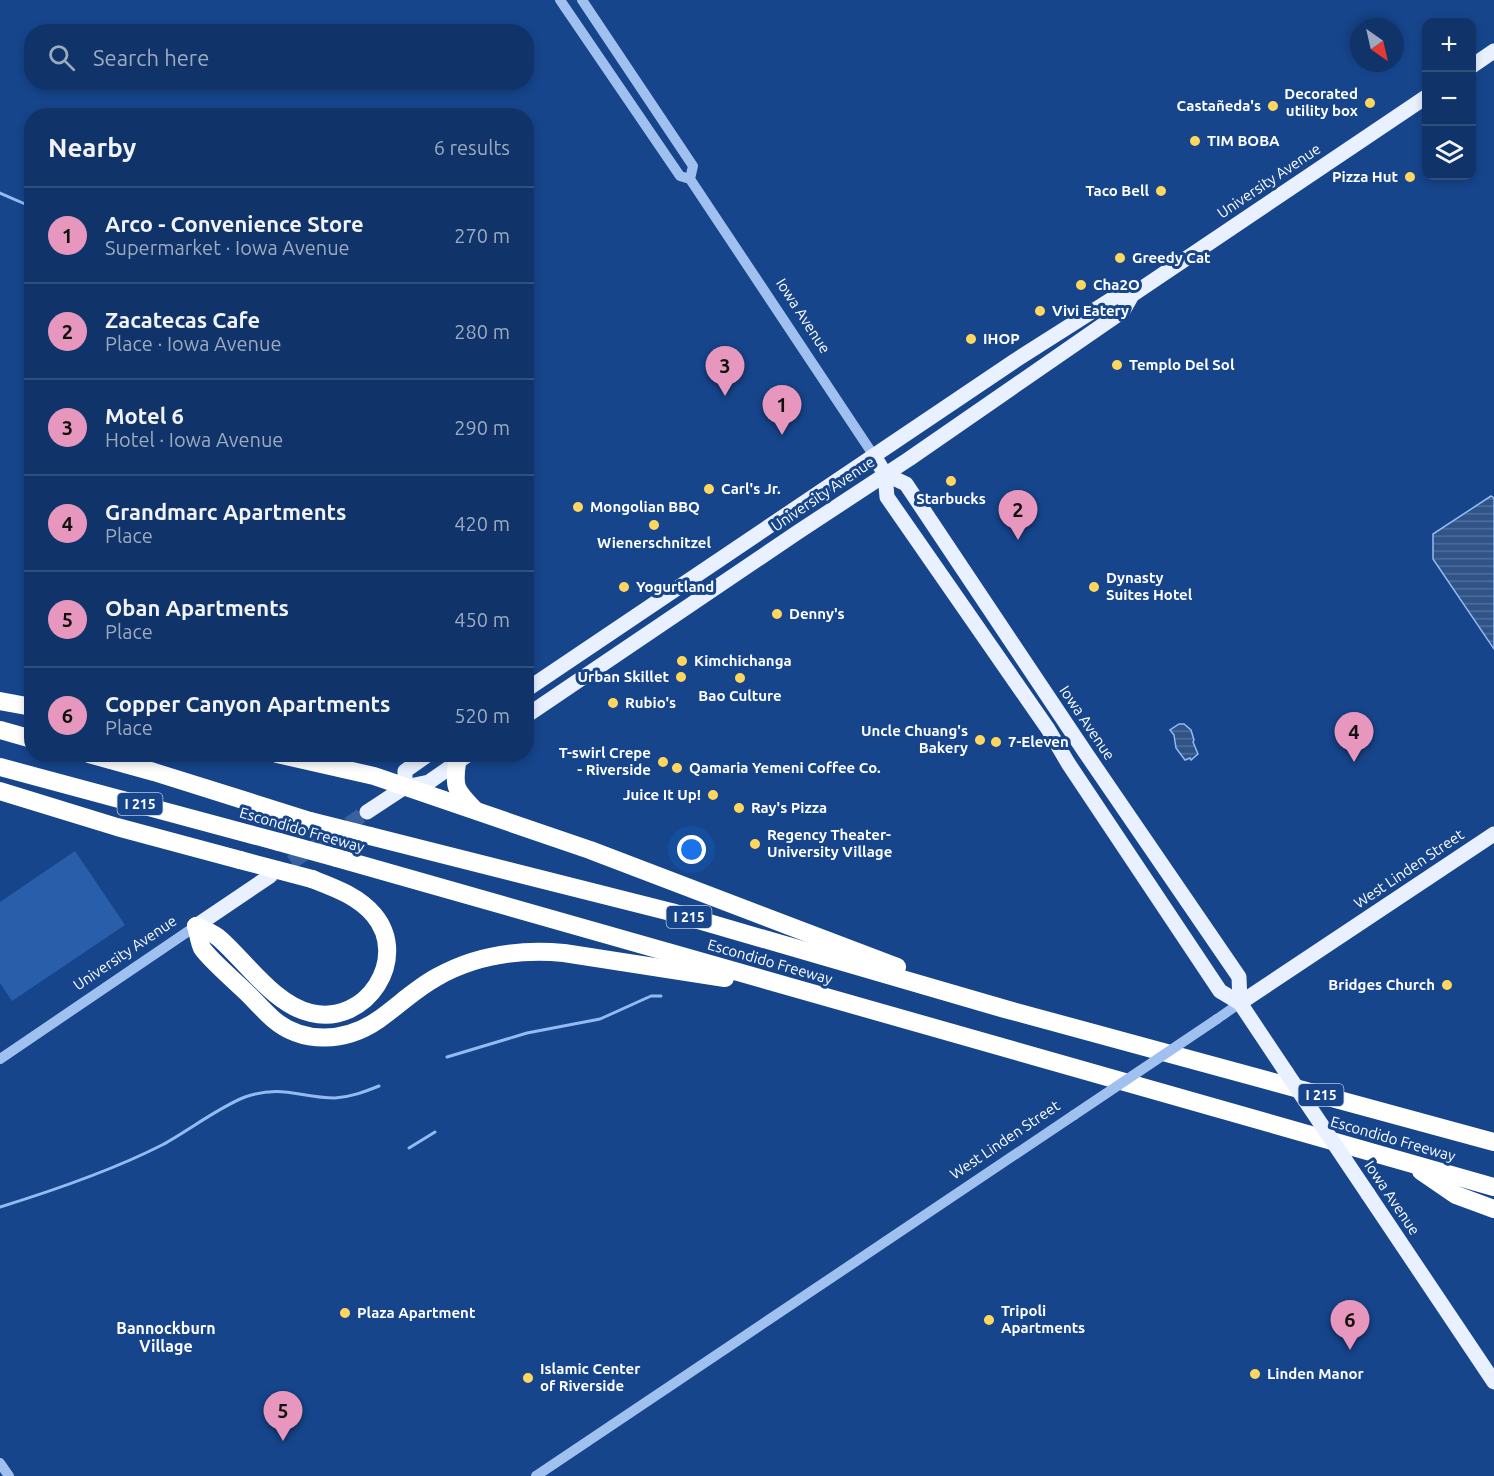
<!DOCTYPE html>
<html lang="en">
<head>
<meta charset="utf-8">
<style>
	body { margin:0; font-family:Ubuntu,sans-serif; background:#193c6f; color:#f1f3f6 }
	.controls { position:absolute; right:18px; top:18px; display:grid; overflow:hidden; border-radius:12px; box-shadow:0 3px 9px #0003 }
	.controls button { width:54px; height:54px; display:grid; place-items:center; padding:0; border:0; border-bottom:2px solid #304f7d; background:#103469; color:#f1f3f6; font:30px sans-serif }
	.compass { position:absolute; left:1350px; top:18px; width:54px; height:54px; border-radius:50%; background:#103469; box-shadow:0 3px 9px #0003; rotate:146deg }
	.you { position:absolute; left:692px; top:850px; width:21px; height:21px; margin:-15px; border:4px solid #fff; border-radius:50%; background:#1a73e8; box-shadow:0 0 0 9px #1a73e833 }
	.badge { display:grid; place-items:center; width:39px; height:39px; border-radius:50%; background:#e797bd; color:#111; font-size:20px; font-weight:700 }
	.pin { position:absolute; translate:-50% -50px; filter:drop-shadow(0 2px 3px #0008) }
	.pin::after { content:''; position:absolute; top:32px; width:21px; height:18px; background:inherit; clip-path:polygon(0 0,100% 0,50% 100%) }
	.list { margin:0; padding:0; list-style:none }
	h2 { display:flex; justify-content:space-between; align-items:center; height:78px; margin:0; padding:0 24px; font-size:26px }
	h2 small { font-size:20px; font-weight:400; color:#9caac0 }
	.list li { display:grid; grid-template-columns:39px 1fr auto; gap:18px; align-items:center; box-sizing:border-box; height:96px; padding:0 24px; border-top:2px solid #304f7d }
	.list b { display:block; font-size:22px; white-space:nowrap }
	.list p { margin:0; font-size:20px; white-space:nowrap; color:#9caac0 }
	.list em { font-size:20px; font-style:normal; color:#9caac0 }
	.icon { flex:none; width:33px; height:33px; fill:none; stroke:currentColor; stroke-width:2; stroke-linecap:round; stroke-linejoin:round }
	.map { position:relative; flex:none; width:1494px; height:1476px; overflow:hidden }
	.search { position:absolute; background:#103469; box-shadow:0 3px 9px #0003; left:24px; top:24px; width:510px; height:66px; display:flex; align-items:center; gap:15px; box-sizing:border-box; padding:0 21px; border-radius:24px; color:#9caac0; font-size:22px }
	.panel { position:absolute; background:#103469; box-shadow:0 3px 9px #0003; left:24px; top:108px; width:510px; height:654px; border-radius:24px }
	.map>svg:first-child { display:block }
</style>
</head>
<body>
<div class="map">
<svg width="1494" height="1476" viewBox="0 0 1494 1476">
	<defs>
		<pattern id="water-rules" width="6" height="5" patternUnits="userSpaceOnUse" patternTransform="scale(1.5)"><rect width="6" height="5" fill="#315488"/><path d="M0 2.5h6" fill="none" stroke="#506e9a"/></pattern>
	</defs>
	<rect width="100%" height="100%" fill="#16458c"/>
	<!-- green -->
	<path fill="#295eab" d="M 75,851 L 125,925 L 12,1001 L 0,983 L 0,902 Z"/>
	<!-- water -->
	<g fill="url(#water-rules)" stroke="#93bbf2" stroke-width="1.5">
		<path d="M 1491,496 L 1494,498 L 1494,649 L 1433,559 L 1433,534 Z"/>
		<path d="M 1179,724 L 1184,724 L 1191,730 L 1194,740 L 1193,742 L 1198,754 L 1191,760 L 1190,758 L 1185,760 L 1176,748 L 1174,735 L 1170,730 Z"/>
	</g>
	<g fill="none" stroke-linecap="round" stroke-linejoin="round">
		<!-- stream -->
		<g stroke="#93bbf2" stroke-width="3">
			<path d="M 0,193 L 32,207"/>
			<path d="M 447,1057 L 527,1033 L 600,1019 L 651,996 L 661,996"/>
			<path d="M 409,1148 L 435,1132"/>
			<path d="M 0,1207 C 55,1190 111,1171 162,1145 C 188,1131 219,1107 245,1097 C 283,1084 300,1098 335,1098 C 351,1097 364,1092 379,1086"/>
		</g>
		<!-- major-tunnel -->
		<path stroke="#39619d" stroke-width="15" stroke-dasharray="15 8" stroke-linecap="butt" d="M 272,875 L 367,812"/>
		<!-- minor -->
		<g stroke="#a0c1ef" stroke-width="10">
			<path d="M 560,0 L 680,176 L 690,179 L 874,456"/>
			<path d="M 582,0 L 693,166 L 690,179"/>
			<path d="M 1217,1019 L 1240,1003"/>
			<path d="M 0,1059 L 196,926"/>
			<path d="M 0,1463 L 9,1476"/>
			<path d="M 536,1476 L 1074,1115"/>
		</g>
		<!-- major -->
		<g stroke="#e9f0ff" stroke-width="15">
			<path d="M 1472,66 L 1494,51"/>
			<path d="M 874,456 L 885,474 L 887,497 L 1048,729 L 1068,763 L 1220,991 L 1240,1003 L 1286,1072"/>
			<path d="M 885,474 L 906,484 L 1085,752 L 1239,977 L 1240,1003"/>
			<path d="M 526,690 L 1016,360 L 1115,297 L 1132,295"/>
			<path d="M 526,716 L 798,532 L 909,459 L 1123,311 L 1132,295 L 1426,97"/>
			<path d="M 405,787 L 405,771 L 429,754"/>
			<path d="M 367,812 L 405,787 L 429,782 L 469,754"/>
			<path d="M 196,926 L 270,876"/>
			<path d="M 1240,1003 L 1494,834"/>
			<path d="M 1368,1194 L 1494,1382"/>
		</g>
		<!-- highway -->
		<g stroke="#fff" stroke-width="18">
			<path d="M 0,701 L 32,707"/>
			<path d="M 0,730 L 32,739"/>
			<path d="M 89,754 L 154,772 L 310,821"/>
			<path d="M 277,754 L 374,776 L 590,850 L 897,967"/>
			<path d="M 457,763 C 453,789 457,791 475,810"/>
			<path d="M 0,767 L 279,842"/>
			<path d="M 0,791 L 117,827 L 240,860"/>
			<path d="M 370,836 L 671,912 L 1005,1009 L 1494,1142"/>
			<path d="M 337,858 L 1494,1187"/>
			<path d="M 196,926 C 198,932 199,942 202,948 C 210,960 235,981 247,993 C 255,1001 264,1011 273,1019 C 303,1045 346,1042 378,1020 C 398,1006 415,989 437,977 C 476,955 520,949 564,953 L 725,978"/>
			<path d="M 196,926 C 204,930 214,933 220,939 C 247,963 275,1005 311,1013 C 367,1026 410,958 374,915 C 358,896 335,888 312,879"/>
			<path d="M 1421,1171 L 1456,1195 L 1494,1209"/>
		</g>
		<!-- minor-bridge -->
		<path stroke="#a0c1ef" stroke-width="10" d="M 1074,1115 L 1217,1019"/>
		<!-- major-bridge -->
		<path stroke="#e9f0ff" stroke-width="15" d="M 1286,1072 L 1368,1194"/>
		<!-- highway-bridge -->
		<g stroke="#fff" stroke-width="18">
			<path d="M 310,821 L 370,836"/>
			<path d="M 279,842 L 337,858"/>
			<path d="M 240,860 L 312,879"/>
		</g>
	</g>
	<!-- markers -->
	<g fill="#ffd75f" stroke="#16458c" stroke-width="2">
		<circle cx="1370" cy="103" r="6"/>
		<circle cx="1273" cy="106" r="6"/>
		<circle cx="1195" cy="141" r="6"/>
		<circle cx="1410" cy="177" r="6"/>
		<circle cx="1161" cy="191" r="6"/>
		<circle cx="1120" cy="258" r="6"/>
		<circle cx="1081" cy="285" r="6"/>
		<circle cx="1040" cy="311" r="6"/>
		<circle cx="971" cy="339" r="6"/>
		<circle cx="1117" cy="365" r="6"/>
		<circle cx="951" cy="481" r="6"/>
		<circle cx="709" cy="489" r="6"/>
		<circle cx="578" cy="507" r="6"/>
		<circle cx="654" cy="525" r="6"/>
		<circle cx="624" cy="587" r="6"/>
		<circle cx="1094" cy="587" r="6"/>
		<circle cx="777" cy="614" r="6"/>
		<circle cx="682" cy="661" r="6"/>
		<circle cx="681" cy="677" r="6"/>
		<circle cx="740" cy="678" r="6"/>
		<circle cx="613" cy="703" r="6"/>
		<circle cx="980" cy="740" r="6"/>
		<circle cx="996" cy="742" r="6"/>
		<circle cx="663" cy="762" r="6"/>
		<circle cx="677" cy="768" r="6"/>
		<circle cx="713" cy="795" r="6"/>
		<circle cx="739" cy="808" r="6"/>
		<circle cx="755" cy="844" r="6"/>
		<circle cx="1447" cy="985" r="6"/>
		<circle cx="345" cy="1313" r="6"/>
		<circle cx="989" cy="1320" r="6"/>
		<circle cx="1255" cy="1374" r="6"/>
		<circle cx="528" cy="1378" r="6"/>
	</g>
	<g text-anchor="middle" stroke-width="6" stroke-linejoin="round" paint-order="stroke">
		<!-- shield labels -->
		<g fill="#16458c" stroke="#b9c7dc" stroke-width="1.5">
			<rect x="117.5" y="793" width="45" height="22" rx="4.5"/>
			<rect x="666.5" y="906" width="45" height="22" rx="4.5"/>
			<rect x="1298.5" y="1084" width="45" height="22" rx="4.5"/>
		</g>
		<g font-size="14" font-weight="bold" fill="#fff">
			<text x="140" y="809">I 215</text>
			<text x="689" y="922">I 215</text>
			<text x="1321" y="1100">I 215</text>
		</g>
		<!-- poi labels -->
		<g font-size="15" font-weight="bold" fill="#fff" stroke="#16458c" text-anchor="start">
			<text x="1358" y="99" text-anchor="end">Decorated<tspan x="1358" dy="17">utility box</tspan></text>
			<text x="1261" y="111" text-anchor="end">Castañeda's</text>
			<text x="1207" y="146">TIM BOBA</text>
			<text x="1398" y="182" text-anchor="end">Pizza Hut</text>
			<text x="1149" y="196" text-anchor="end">Taco Bell</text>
			<text x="1132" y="263">Greedy Cat</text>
			<text x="1093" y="290">Cha2O</text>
			<text x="1052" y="316">Vivi Eatery</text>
			<text x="983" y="344">IHOP</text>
			<text x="1129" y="370">Templo Del Sol</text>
			<text x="721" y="494">Carl's Jr.</text>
			<text x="951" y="504" text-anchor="middle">Starbucks</text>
			<text x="590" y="512">Mongolian BBQ</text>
			<text x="654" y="548" text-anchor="middle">Wienerschnitzel</text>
			<text x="1106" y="583">Dynasty<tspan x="1106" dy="17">Suites Hotel</tspan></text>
			<text x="636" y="592">Yogurtland</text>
			<text x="789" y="619">Denny's</text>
			<text x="694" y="666">Kimchichanga</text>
			<text x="669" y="682" text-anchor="end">Urban Skillet</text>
			<text x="740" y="701" text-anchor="middle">Bao Culture</text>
			<text x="625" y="708">Rubio's</text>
			<text x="968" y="736" text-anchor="end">Uncle Chuang's<tspan x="968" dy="17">Bakery</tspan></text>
			<text x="1008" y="747">7-Eleven</text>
			<text x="651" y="758" text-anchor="end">T-swirl Crepe<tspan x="651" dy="17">- Riverside</tspan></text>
			<text x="689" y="773">Qamaria Yemeni Coffee Co.</text>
			<text x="701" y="800" text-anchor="end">Juice It Up!</text>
			<text x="751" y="813">Ray's Pizza</text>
			<text x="767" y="840">Regency Theater-<tspan x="767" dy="17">University Village</tspan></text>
			<text x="1435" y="990" text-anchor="end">Bridges Church</text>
			<text x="1001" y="1316">Tripoli<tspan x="1001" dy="17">Apartments</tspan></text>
			<text x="357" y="1318">Plaza Apartment</text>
			<text x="540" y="1374">Islamic Center<tspan x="540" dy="17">of Riverside</tspan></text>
			<text x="1267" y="1379">Linden Manor</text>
		</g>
		<!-- street labels -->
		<g font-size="15" fill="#fff" stroke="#16458c">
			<text transform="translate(1269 181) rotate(-34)" y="5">University Avenue</text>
			<text transform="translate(803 316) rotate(57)" y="5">Iowa Avenue</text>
			<text transform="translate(823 494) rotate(-34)" y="5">University Avenue</text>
			<text transform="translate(1087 723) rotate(56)" y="5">Iowa Avenue</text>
			<text transform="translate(302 830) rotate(16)" y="5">Escondido Freeway</text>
			<text transform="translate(1409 869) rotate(-34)" y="5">West Linden Street</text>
			<text transform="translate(125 953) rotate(-34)" y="5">University Avenue</text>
			<text transform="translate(770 962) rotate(16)" y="5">Escondido Freeway</text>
			<text transform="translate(1393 1139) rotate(16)" y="5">Escondido Freeway</text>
			<text transform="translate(1005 1140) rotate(-34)" y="5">West Linden Street</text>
			<text transform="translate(1392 1198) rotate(56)" y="5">Iowa Avenue</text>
		</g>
		<!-- neighbourhood labels -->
		<g font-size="16" font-weight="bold" fill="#fff" stroke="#16458c">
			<text x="166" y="1334">Bannockburn<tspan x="166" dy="18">Village</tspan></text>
		</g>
	</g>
</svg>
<div class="controls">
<button>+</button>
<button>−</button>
<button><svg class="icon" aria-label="layers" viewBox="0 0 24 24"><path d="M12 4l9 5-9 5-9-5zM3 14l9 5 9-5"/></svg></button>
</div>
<svg class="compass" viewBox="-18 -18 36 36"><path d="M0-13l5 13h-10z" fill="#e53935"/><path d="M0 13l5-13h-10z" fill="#9caac0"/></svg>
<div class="you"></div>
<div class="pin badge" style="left:782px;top:435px">1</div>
<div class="pin badge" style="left:1018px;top:540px">2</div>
<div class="pin badge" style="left:725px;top:396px">3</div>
<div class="pin badge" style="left:1354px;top:762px">4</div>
<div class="pin badge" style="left:283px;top:1441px">5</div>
<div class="pin badge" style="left:1350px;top:1350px">6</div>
<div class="search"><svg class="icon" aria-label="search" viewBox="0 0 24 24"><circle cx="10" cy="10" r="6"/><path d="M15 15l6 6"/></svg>Search here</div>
<section class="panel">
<h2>Nearby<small>6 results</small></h2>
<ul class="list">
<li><span class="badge">1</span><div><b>Arco - Convenience Store</b><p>Supermarket · Iowa Avenue</p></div><em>270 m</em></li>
<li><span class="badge">2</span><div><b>Zacatecas Cafe</b><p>Place · Iowa Avenue</p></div><em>280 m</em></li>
<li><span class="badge">3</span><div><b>Motel 6</b><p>Hotel · Iowa Avenue</p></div><em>290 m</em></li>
<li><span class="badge">4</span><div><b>Grandmarc Apartments</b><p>Place</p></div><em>420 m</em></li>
<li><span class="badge">5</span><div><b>Oban Apartments</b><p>Place</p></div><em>450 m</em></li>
<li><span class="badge">6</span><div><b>Copper Canyon Apartments</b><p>Place</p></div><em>520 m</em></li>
</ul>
</section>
</div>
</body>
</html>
